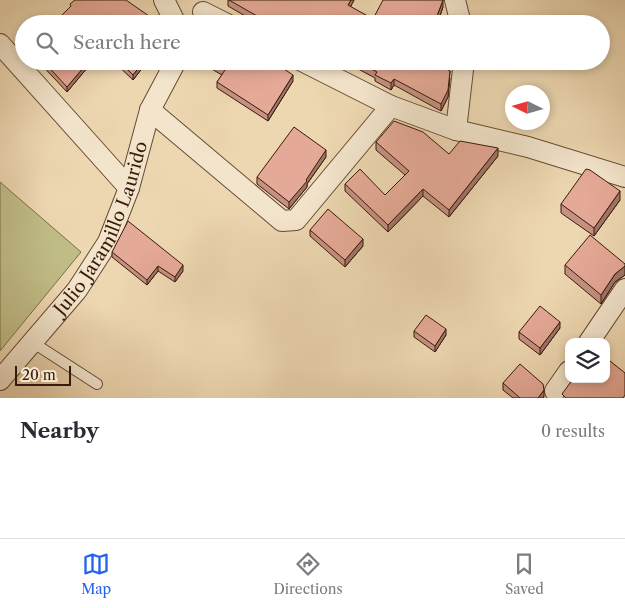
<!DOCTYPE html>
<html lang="en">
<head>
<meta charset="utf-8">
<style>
	body { margin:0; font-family:"Libre Caslon Text",serif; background:#f7f7f7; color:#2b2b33 }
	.controls { position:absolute; right:15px; bottom:15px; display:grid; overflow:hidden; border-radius:10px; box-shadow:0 2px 8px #0003 }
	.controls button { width:45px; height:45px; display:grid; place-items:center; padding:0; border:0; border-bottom:1px solid #e1e1e2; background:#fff; color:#2b2b33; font:25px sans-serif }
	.compass { position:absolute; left:505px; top:85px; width:45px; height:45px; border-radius:50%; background:#fff; box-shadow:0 2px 8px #0003; rotate:275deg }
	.scale { position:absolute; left:15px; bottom:12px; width:56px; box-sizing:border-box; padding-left:5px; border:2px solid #391b0b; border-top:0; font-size:14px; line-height:18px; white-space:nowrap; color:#391b0b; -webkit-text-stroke:4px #f3e5cc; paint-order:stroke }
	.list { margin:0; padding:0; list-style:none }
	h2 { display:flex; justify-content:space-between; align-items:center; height:65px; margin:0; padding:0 20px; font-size:21px }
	h2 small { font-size:16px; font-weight:400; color:#7c7c81 }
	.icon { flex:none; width:28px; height:28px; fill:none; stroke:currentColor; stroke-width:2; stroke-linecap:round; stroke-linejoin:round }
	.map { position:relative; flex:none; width:625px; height:398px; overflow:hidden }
	.search { position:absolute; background:#fff; box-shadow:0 2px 8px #0003; left:15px; right:15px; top:15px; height:55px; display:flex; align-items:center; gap:12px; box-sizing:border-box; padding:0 18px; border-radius:28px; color:#7c7c81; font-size:19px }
	.sheet { height:140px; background:#fff }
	nav { display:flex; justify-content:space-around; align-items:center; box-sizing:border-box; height:70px; border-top:1px solid #e1e1e2; background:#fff; font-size:14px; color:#7c7c81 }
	nav a { display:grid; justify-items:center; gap:2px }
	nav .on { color:#2563eb }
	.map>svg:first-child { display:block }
</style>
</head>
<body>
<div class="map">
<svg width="625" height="398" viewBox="0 0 625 398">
	<rect width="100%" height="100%" fill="#edd7b1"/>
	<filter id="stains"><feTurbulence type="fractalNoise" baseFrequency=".004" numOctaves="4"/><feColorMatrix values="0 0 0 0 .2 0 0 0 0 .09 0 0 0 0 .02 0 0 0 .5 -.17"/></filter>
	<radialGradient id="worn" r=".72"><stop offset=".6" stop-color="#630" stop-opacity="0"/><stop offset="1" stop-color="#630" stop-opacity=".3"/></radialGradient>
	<!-- green -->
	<path fill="#c0bc86" stroke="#7c6c48" d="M 0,182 L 81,252 L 0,351 Z"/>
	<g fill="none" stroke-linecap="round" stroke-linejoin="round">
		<!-- service casing -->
		<g stroke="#664a34" stroke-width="12">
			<path id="service" d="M 32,342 L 97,384"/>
		</g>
		<!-- minor casing -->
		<g stroke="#664a34" stroke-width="22">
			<g id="minor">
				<path d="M 164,0 L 176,24"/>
				<path d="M 455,0 L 461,24"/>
				<path d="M 203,12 L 227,24"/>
				<path d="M 0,44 L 129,188"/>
				<path d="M 302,61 L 391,106 L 456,130 L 528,147 L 625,177"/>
				<path d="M 150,110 L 282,221 L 296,220 L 391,106"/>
				<path d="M 456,130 L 464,61"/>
				<path d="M 589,342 L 625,289"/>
				<path id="s1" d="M 0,380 L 77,290 L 108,242 L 129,188 L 150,110 L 176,61"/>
				<path d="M 555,391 L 569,371"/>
			</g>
		</g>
		<!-- service -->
		<use href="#service" stroke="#f3e5cc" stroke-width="10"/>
		<!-- minor -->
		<use href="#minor" stroke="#f3e5cc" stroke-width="20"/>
	</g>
	<!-- wall -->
	<g fill="#c59182" stroke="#391b0b">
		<path d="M 228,0 L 354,0 L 350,7 L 373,19 L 443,7 L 437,24 L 259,24 L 228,6 Z"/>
		<path d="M 38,61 L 93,61 L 67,92 Z"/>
		<path d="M 113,61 L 147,61 L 147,62 L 133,80 Z"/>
		<path d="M 198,61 L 272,61 L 293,81 L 268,121 L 217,88 L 217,82 L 222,75 Z"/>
		<path d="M 334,61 L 432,61 L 450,78 L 448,97 L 441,111 L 394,85 L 391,90 L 375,81 L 375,78 L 349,64 L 346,69 Z"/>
		<path d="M 376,142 L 449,154 L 498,156 L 449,217 L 423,196 L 388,232 L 345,191 L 345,184 L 385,195 L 405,175 L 376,150 Z"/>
		<path d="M 326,157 L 307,184 L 307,187 L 289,209 L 257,184 L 257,177 Z"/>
		<path d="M 620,200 L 594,236 L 561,213 L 561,204 Z"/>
		<path d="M 310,230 L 363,246 L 345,267 L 310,236 Z"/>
		<path d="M 112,252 L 183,271 L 175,282 L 158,271 L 147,285 L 112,257 Z"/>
		<path d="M 625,264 L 625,275 L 615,282 L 601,304 L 565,274 L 565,265 Z"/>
		<path d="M 560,328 L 540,355 L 519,339 L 519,332 Z"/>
		<path d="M 414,331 L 446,335 L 435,352 L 414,337 Z"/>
		<path d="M 503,383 L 544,396 L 543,398 L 513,398 L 503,390 Z"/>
	</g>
	<!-- shaded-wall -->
	<g fill="#a0766a" stroke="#391b0b">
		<path d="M 351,0 L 354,0 L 348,12 L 348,5 Z"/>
		<path d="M 443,0 L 443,7 L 437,24 L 434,24 Z"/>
		<path d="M 149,16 L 149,21 L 148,24 L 145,24 Z"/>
		<path d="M 89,61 L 93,61 L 67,92 L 67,87 Z"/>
		<path d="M 144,61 L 147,61 L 147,62 L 133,80 L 133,75 Z"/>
		<path d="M 347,61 L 349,61 L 349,64 L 346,69 Z"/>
		<path d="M 450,71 L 448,97 L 441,111 L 441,104 Z"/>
		<path d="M 293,75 L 293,81 L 268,121 L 268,115 Z"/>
		<path d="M 394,79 L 394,85 L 391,90 L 391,83 Z"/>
		<path d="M 498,148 L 498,156 L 449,217 L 449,210 Z"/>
		<path d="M 326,150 L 326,157 L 307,184 L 307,187 L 289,209 L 289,202 Z"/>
		<path d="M 423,189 L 423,196 L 388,232 L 388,225 Z"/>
		<path d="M 620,191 L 620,200 L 594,236 L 594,228 Z"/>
		<path d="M 363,239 L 363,246 L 345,267 L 345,260 Z"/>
		<path d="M 183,265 L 183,271 L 175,282 L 175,277 Z"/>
		<path d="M 158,266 L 158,271 L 147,285 L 147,280 Z"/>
		<path d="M 625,266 L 625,275 L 615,282 L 601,304 L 601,295 L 615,274 Z"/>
		<path d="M 560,322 L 560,328 L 540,355 L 540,348 Z"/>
		<path d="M 446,329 L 446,335 L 435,352 L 435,346 Z"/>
		<path d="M 544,390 L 544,396 L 543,398 L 538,398 Z"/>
	</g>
	<!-- building -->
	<g fill="#e5a997" stroke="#391b0b">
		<path d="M 75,0 L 126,0 L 149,16 L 145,24 L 53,24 L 71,6 L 70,4 Z"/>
		<path d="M 229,0 L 351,0 L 348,5 L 373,19 L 383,0 L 443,0 L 434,24 L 271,24 Z"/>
		<path d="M 43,61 L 89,61 L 67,87 Z"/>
		<path d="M 119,61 L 144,61 L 133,75 Z"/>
		<path d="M 209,61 L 272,61 L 293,75 L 268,115 L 217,82 L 225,70 Z"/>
		<path d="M 357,61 L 432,61 L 450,71 L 448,90 L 441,104 L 394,79 L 391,83 L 375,75 L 377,72 Z"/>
		<path d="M 394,121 L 423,132 L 449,154 L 460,141 L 498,148 L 449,210 L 423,189 L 388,225 L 345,184 L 360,169 L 385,195 L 409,171 L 376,142 Z"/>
		<path d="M 294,127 L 326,150 L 306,180 L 307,181 L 289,202 L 257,177 Z"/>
		<path d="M 586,169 L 590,170 L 620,191 L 594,228 L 561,204 Z"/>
		<path d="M 328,209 L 363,239 L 345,260 L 310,230 Z"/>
		<path d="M 128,221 L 183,265 L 175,277 L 158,266 L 147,280 L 112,252 Z"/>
		<path d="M 590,235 L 625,264 L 625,266 L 615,274 L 601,295 L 565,265 Z"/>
		<path d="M 540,306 L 560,322 L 540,348 L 519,332 Z"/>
		<path d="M 426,315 L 446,329 L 435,346 L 414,331 Z"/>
		<path d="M 610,361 L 625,373 L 625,395 L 623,398 L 566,398 L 562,394 L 573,379 L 606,379 L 606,366 Z"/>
		<path d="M 520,364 L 543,384 L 544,390 L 538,398 L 520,398 L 503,383 Z"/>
	</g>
	<g text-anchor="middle" stroke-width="4" stroke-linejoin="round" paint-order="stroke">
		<!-- street labels -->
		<g font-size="18" fill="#391b0b" stroke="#f3e5cc">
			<text dy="6" stroke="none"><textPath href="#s1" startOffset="185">Julio Jaramillo Laurido</textPath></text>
		</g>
	</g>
	<rect width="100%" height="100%" filter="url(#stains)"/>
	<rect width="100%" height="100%" fill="url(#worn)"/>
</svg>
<div class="controls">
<button><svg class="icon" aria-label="layers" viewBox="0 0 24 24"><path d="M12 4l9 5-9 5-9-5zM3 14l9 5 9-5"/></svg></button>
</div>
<svg class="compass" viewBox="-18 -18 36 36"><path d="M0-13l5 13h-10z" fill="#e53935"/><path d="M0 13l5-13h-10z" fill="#7c7c81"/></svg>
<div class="scale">20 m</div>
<div class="search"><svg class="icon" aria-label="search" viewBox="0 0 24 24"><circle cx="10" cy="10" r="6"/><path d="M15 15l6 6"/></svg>Search here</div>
</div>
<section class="sheet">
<h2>Nearby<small>0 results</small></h2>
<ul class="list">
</ul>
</section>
<nav>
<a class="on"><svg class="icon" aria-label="map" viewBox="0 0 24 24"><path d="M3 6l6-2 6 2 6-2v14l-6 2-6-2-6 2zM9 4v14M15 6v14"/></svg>Map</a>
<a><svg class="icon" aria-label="directions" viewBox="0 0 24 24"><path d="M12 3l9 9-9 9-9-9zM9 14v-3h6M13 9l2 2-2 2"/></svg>Directions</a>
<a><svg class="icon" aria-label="saved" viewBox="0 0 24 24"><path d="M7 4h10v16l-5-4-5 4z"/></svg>Saved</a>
</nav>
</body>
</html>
